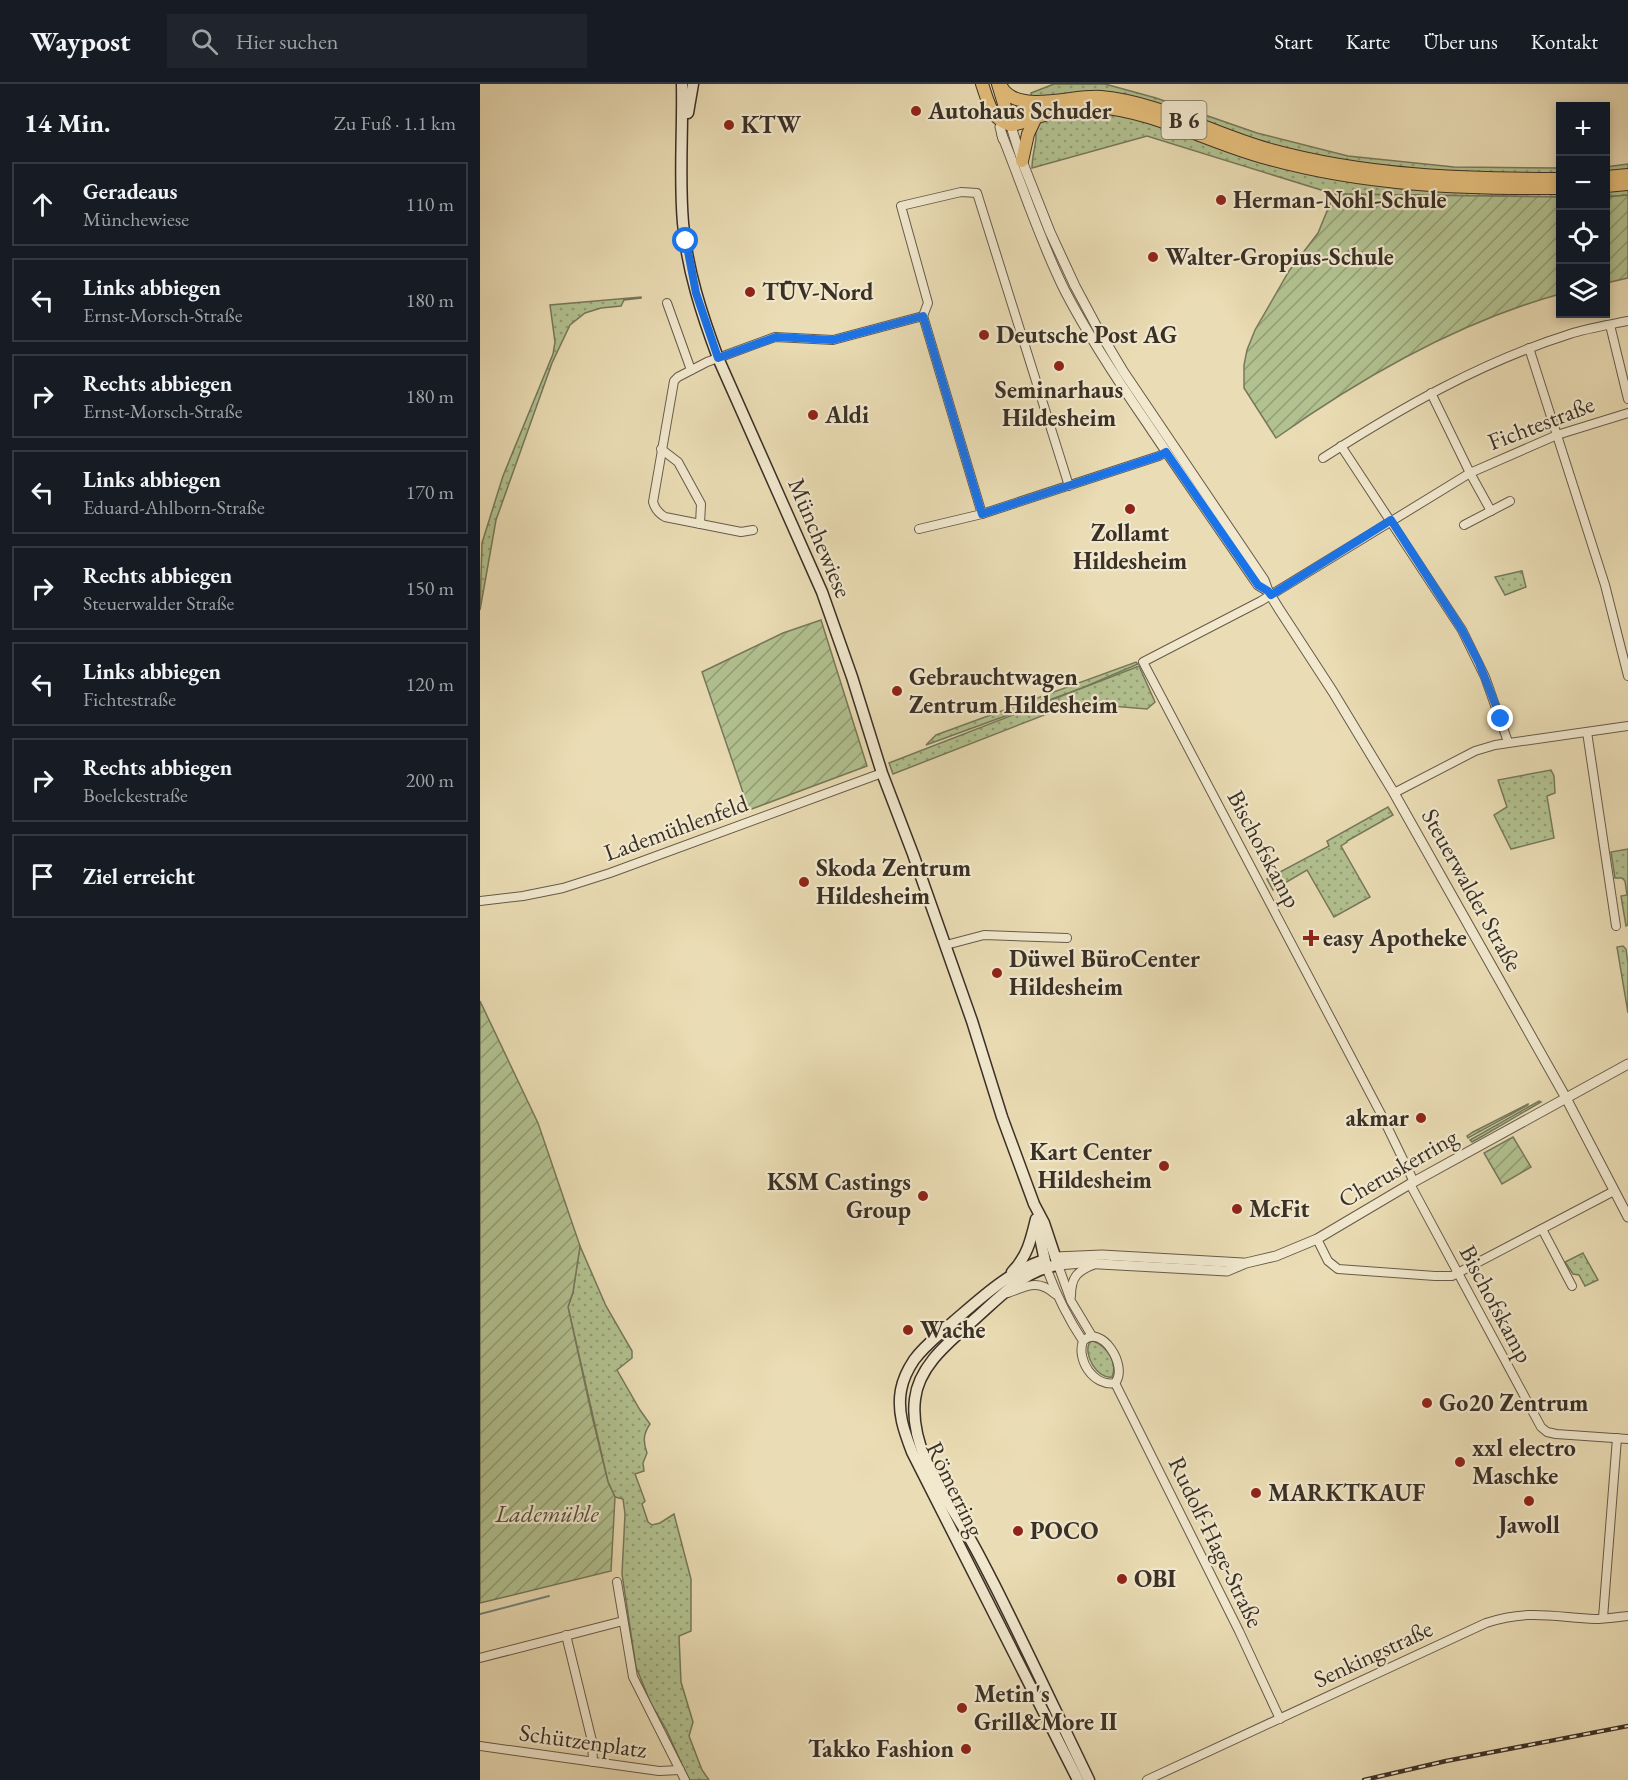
<!DOCTYPE html>
<html lang="de">
<head>
<meta charset="utf-8">
<style>
	body { margin:0; font-family:"EB Garamond",serif; background:#20242c; color:#f1f3f6 }
	.controls { position:absolute; right:18px; top:18px; display:grid; overflow:hidden; border-radius:0px; box-shadow:0 3px 9px #0003 }
	.controls button { width:54px; height:54px; display:grid; place-items:center; padding:0; border:0; border-bottom:2px solid #363941; background:#171b24; color:#f1f3f6; font:30px sans-serif }
	.stop { position:absolute; width:18px; height:18px; margin:-14px; border:4px solid #1a73e8; border-radius:50%; background:#fff }
	.stop.end { background:#1a73e8; border-color:#fff; box-shadow:0 2px 6px #0008 }
	.list { margin:0; padding:0; list-style:none }
	h2 { display:flex; justify-content:space-between; align-items:center; height:78px; margin:0; padding:0 24px; font-size:26px }
	h2 small { font-size:20px; font-weight:400; color:#9ea1a6 }
	.list li { display:grid; grid-template-columns:39px 1fr auto; gap:18px; align-items:center; box-sizing:border-box; height:84px; margin:0 12px 12px; padding:0 12px; border:2px solid #363941; border-radius:0px }
	.list b { display:block; font-size:22px; white-space:nowrap }
	.list p { margin:0; font-size:20px; white-space:nowrap; color:#9ea1a6 }
	.list em { font-size:20px; font-style:normal; color:#9ea1a6 }
	.icon { flex:none; width:33px; height:33px; fill:none; stroke:currentColor; stroke-width:2; stroke-linecap:round; stroke-linejoin:round }
	.map { position:relative; flex:none; width:1148px; height:1696px; overflow:hidden }
	header { display:flex; align-items:center; gap:36px; box-sizing:border-box; height:84px; padding:0 30px; background:#171b24; border-bottom:2px solid #363941 }
	header strong { font-size:28px }
	nav { display:flex; gap:33px; margin-inline-start:auto; font-size:21px }
	.search { width:420px; height:54px; background:#20242c; display:flex; align-items:center; gap:15px; box-sizing:border-box; padding:0 21px; border-radius:0px; color:#9ea1a6; font-size:22px }
	main { display:flex }
	aside { flex:1; background:#171b24 }
	.map>svg:first-child { display:block }
</style>
</head>
<body>
<header>
<strong>Waypost</strong>
<div class="search"><svg class="icon" aria-label="search" viewBox="0 0 24 24"><circle cx="10" cy="10" r="6"/><path d="M15 15l6 6"/></svg>Hier suchen</div>
<nav><a>Start</a><a>Karte</a><a>Über uns</a><a>Kontakt</a></nav>
</header>
<main>
<aside>
<h2>14 Min.<small>Zu Fuß · 1.1 km</small></h2>
<ul class="list">
<li><svg class="icon" aria-label="ahead" viewBox="0 0 24 24"><path d="M12 20V5M6 11l6-6 6 6"/></svg><div><b>Geradeaus</b><p>Münchewiese</p></div><em>110 m</em></li>
<li><svg class="icon" aria-label="left" viewBox="0 0 24 24"><path d="M17 20v-9H6M10 6l-5 5 5 5"/></svg><div><b>Links abbiegen</b><p>Ernst-Morsch-Straße</p></div><em>180 m</em></li>
<li><svg class="icon" aria-label="right" viewBox="0 0 24 24"><path d="M7 20v-9h11M14 6l5 5-5 5"/></svg><div><b>Rechts abbiegen</b><p>Ernst-Morsch-Straße</p></div><em>180 m</em></li>
<li><svg class="icon" aria-label="left" viewBox="0 0 24 24"><path d="M17 20v-9H6M10 6l-5 5 5 5"/></svg><div><b>Links abbiegen</b><p>Eduard-Ahlborn-Straße</p></div><em>170 m</em></li>
<li><svg class="icon" aria-label="right" viewBox="0 0 24 24"><path d="M7 20v-9h11M14 6l5 5-5 5"/></svg><div><b>Rechts abbiegen</b><p>Steuerwalder Straße</p></div><em>150 m</em></li>
<li><svg class="icon" aria-label="left" viewBox="0 0 24 24"><path d="M17 20v-9H6M10 6l-5 5 5 5"/></svg><div><b>Links abbiegen</b><p>Fichtestraße</p></div><em>120 m</em></li>
<li><svg class="icon" aria-label="right" viewBox="0 0 24 24"><path d="M7 20v-9h11M14 6l5 5-5 5"/></svg><div><b>Rechts abbiegen</b><p>Boelckestraße</p></div><em>200 m</em></li>
<li><svg class="icon" aria-label="arrive" viewBox="0 0 24 24"><path d="M6 21V4h12l-3 4 3 4H6"/></svg><div><b>Ziel erreicht</b></div></li>
</ul>
</aside>
<div class="map">
<svg width="1148" height="1696" viewBox="0 0 1148 1696">
	<defs>
		<pattern id="grass-dots" width="8" height="8" patternUnits="userSpaceOnUse" patternTransform="scale(1.5)"><rect width="8" height="8" fill="#b2c190"/><path d="M2 2h.1M6 6h.1" fill="none" stroke="#929d75" stroke-width="1.8" stroke-linecap="round"/></pattern>
		<pattern id="garden-furrows" width="10" height="10" patternUnits="userSpaceOnUse" patternTransform="scale(1.5)"><rect width="10" height="10" fill="#b2c190"/><path d="M-1 1l2-2M0 10L10 0M9 11l2-2" fill="none" stroke="#929d75"/></pattern>
	</defs>
	<rect width="100%" height="100%" fill="#eadcb4"/>
	<filter id="stains"><feTurbulence type="fractalNoise" baseFrequency=".00333" numOctaves="4"/><feColorMatrix values="0 0 0 0 .2 0 0 0 0 .09 0 0 0 0 .02 0 0 0 .5 -.17"/></filter>
	<radialGradient id="worn" r=".72"><stop offset=".6" stop-color="#630" stop-opacity="0"/><stop offset="1" stop-color="#630" stop-opacity=".3"/></radialGradient>
	<!-- grass -->
	<g fill="url(#grass-dots)" stroke="#76785b" stroke-width="1.5">
		<path d="M 574,0 L 625,0 L 676,14 L 777,49 L 868,72 L 974,83 L 1080,84 L 1080,113 L 854,110 L 667,52 L 552,84 C 552,73 555,64 556,54 C 556,39 553,24 551,9 Z"/>
		<path d="M 1148,80 L 1148,111 L 1126,113 L 1126,83 Z"/>
		<path d="M 161,213 L 161,214 L 144,216 L 141,222 L 121,224 L 105,229 L 90,241 L 72,279 L 16,436 L 0,526 L 2,459 L 23,392 L 73,270 L 75,258 L 70,221 Z"/>
		<path d="M 1042,487 L 1046,503 L 1025,511 L 1015,493 Z"/>
		<path d="M 656,578 L 658,580 L 602,604 L 446,661 L 456,651 Z"/>
		<path d="M 659,582 L 675,618 L 667,625 L 595,619 L 413,690 L 409,679 Z"/>
		<path d="M 1071,686 L 1074,692 L 1075,709 L 1067,712 L 1074,754 L 1031,765 L 1014,731 L 1027,723 L 1018,696 Z"/>
		<path d="M 908,723 L 913,731 L 867,757 L 867,758 L 861,762 L 890,813 L 854,833 L 827,786 L 793,806 L 787,795 L 849,762 L 847,757 Z"/>
		<path d="M 1148,765 L 1148,841 L 1146,842 L 1141,812 L 1147,811 L 1145,797 L 1142,794 L 1135,794 L 1131,768 Z"/>
		<path d="M 1143,862 L 1146,865 L 1148,880 L 1148,929 L 1137,863 Z"/>
		<path d="M 1059,1017 L 1061,1018 L 1001,1053 L 992,1058 L 990,1056 Z"/>
		<path d="M 1048,1020 L 1048,1021 L 988,1054 L 987,1052 L 993,1048 Z"/>
		<path d="M 100,1162 L 126,1222 L 152,1267 L 152,1274 L 137,1286 L 160,1326 L 170,1340 C 163,1350 163,1358 167,1369 L 163,1379 L 164,1387 L 155,1390 L 165,1417 L 162,1420 L 168,1438 L 172,1441 L 180,1439 L 194,1430 L 211,1495 L 211,1547 L 199,1552 L 201,1598 L 213,1638 L 209,1652 L 222,1686 L 229,1696 L 209,1696 L 186,1645 L 171,1620 L 156,1583 L 142,1490 L 145,1430 L 143,1415 L 135,1413 L 128,1398 L 88,1223 L 93,1208 Z"/>
		<path d="M 1103,1169 L 1118,1196 L 1105,1202 L 1099,1191 L 1093,1190 L 1085,1178 Z"/>
		<path d="M 613,1257 C 627,1262 638,1279 632,1293 C 618,1296 602,1270 610,1258 Z"/>
	</g>
	<!-- garden -->
	<g fill="url(#garden-furrows)" stroke="#76785b" stroke-width="1.5">
		<path d="M 854,110 L 1080,113 L 1080,210 C 978,238 882,293 796,354 L 764,304 L 764,281 L 767,266 L 775,246 L 809,187 L 838,149 Z"/>
		<path d="M 1148,111 L 1148,194 L 1126,199 L 1126,113 Z"/>
		<path d="M 341,536 L 387,682 L 269,726 L 222,588 L 303,549 Z"/>
		<path d="M 0,917 L 58,1039 L 100,1162 L 93,1208 L 88,1223 L 112,1332 L 128,1398 L 135,1413 L 131,1487 L 0,1519 Z"/>
		<path d="M 1033,1053 L 1051,1083 L 1022,1100 L 1004,1069 Z"/>
	</g>
	<g fill="none" stroke-linecap="round" stroke-linejoin="round">
		<!-- stream -->
		<path stroke="#74837c" stroke-width="2" d="M 0,1530 L 69,1512"/>
		<!-- minor casing -->
		<g stroke="#665b4a" stroke-width="10">
			<g id="minor">
				<path d="M 187,219 L 211,286"/>
				<path d="M 443,232 L 448,219 L 421,122 L 481,108 L 497,109 L 589,402"/>
				<path d="M 1130,241 L 1148,315"/>
				<path d="M 1049,264 L 1125,501 L 1148,592"/>
				<path d="M 951,309 L 990,389 L 1011,427"/>
				<path d="M 861,362 L 982,546 L 1005,593 L 1028,658"/>
				<path d="M 181,365 L 198,378 L 221,420 L 220,440"/>
				<path d="M 843,374 C 921,324 1001,278 1090,250 C 1108,244 1129,241 1148,237"/>
				<path d="M 984,441 L 1030,417"/>
				<path d="M 439,445 L 502,430 L 679,372 L 686,368"/>
				<path d="M 273,446 L 261,448 L 185,433 C 178,429 175,425 173,418 L 194,297 L 198,293 L 227,278 L 295,253 L 353,256 L 443,232 L 502,430"/>
				<path d="M 1107,648 L 1136,842"/>
				<path d="M 914,709 L 995,667 L 1015,661 L 1148,642"/>
				<path d="M 0,817 L 43,812 L 83,804 L 130,789 L 402,689"/>
				<path d="M 466,861 L 504,851 L 587,854"/>
				<path d="M 934,1098 L 901,1030 L 663,578 L 781,517 L 990,389 L 1077,351 L 1148,329"/>
				<path d="M 930,1100 L 1061,1343 L 1067,1348 L 1076,1350 L 1148,1355"/>
				<path d="M 1062,1145 L 1092,1202"/>
				<path d="M 837,1155 L 848,1177 L 858,1185 L 955,1192 L 972,1192 L 1134,1107"/>
				<path d="M 578,1181 L 591,1217 L 612,1252"/>
				<path d="M 566,1183 C 576,1210 587,1233 603,1257 C 596,1276 614,1303 635,1299 C 649,1282 621,1239 603,1257"/>
				<path d="M 528,1209 C 547,1202 558,1195 575,1210"/>
				<path d="M 591,1212 C 591,1193 597,1187 615,1180"/>
				<path d="M 635,1299 L 759,1547 L 800,1635"/>
				<path d="M 137,1498 L 153,1593 L 205,1696"/>
				<path d="M 1123,1534 L 1137,1354"/>
				<path d="M 86,1551 L 112,1657 L 113,1678"/>
				<path d="M 0,1574 L 143,1537"/>
				<path d="M 0,1662 L 179,1687 L 200,1686"/>
				<path d="M 667,1696 L 1006,1539 C 1047,1525 1074,1533 1115,1535 C 1126,1535 1137,1533 1148,1532"/>
			</g>
		</g>
		<!-- tertiary casing -->
		<g stroke="#665b4a" stroke-width="11">
			<g id="tertiary">
				<path d="M 522,51 C 543,103 560,157 585,207 C 609,253 638,297 667,339 C 703,393 741,447 778,501 L 788,507"/>
				<path d="M 523,55 L 520,43 L 528,33 L 542,77 L 570,148 L 595,202 L 618,245 L 643,287 L 784,496 L 788,507 L 799,525 L 853,608 L 914,709 L 1086,1014 L 1148,1133"/>
				<path d="M 575,1173 L 622,1171 L 763,1179"/>
				<path d="M 578,1181 L 602,1179 L 747,1187 L 766,1179 L 796,1172 L 837,1155 L 930,1100 L 1148,980"/>
			</g>
		</g>
		<!-- secondary casing -->
		<g stroke="#3a3026" stroke-width="13">
			<g id="secondary">
				<path d="M 202,0 C 203,46 199,93 203,139 C 207,186 222,231 238,274 L 342,508 L 372,593 L 402,689 L 433,770 L 492,937 L 522,1033 L 554,1120 L 564,1139 L 578,1181 C 544,1186 521,1212 496,1234 C 472,1256 439,1280 435,1315 C 429,1363 463,1409 486,1448 C 497,1466 506,1485 516,1504 C 548,1568 578,1632 609,1696"/>
				<path d="M 208,29 L 213,0"/>
				<path d="M 557,1139 L 566,1182"/>
				<path d="M 564,1176 C 528,1188 501,1214 473,1238 C 460,1250 445,1261 434,1276 C 428,1285 423,1295 421,1306 C 417,1328 424,1347 432,1368 L 598,1696"/>
				<path d="M 532,1188 C 547,1173 551,1156 556,1135"/>
			</g>
		</g>
		<!-- primary casing -->
		<g stroke="#3a3026" stroke-width="14">
			<g id="primary">
				<path d="M 502,0 C 508,17 511,36 531,41"/>
				<path d="M 518,0 L 528,33"/>
			</g>
		</g>
		<!-- trunk casing -->
		<g stroke="#3a3026" stroke-width="14">
			<g id="trunk">
				<path d="M 520,0 C 534,33 593,10 621,13 C 679,18 735,51 791,66 C 886,92 983,95 1080,95"/>
				<path d="M 528,33 L 559,20"/>
				<path d="M 531,41 C 541,40 548,36 557,33 C 576,27 596,23 616,23 C 672,26 732,60 786,74 C 882,101 981,105 1080,104"/>
				<path d="M 542,77 L 548,50 L 556,33"/>
				<path d="M 1126,93 L 1148,91"/>
				<path d="M 1126,102 L 1148,100"/>
			</g>
		</g>
		<!-- minor -->
		<use href="#minor" stroke="#f1e8ce" stroke-width="8"/>
		<!-- tertiary -->
		<use href="#tertiary" stroke="#f1e8ce" stroke-width="9"/>
		<!-- secondary -->
		<use href="#secondary" stroke="#f1e8ce" stroke-width="10"/>
		<!-- primary -->
		<use href="#primary" stroke="#e5be7a" stroke-width="12"/>
		<!-- trunk -->
		<use href="#trunk" stroke="#e5be7a" stroke-width="12"/>
		<!-- rail casing -->
		<g stroke="#3a3026" stroke-width="4.5">
			<path id="rail" d="M 884,1696 L 966,1677 L 1148,1642"/>
		</g>
		<!-- rail -->
		<use href="#rail" stroke="#f1e8ce" stroke-width="2" stroke-dasharray="7" stroke-linecap="butt"/>
	</g>
	<g fill="none" stroke-linecap="round" stroke-linejoin="round">
		<!-- route -->
		<path stroke="#1a73e8" stroke-width="8" d="M 206,157 L 216,209 L 238,274 L 296,253 L 353,256 L 443,232 L 502,430 L 679,372 L 686,368 L 778,501 L 788,507 L 791,511 L 911,436 L 982,546 L 999,579 L 1021,635"/>
	</g>
	<!-- markers -->
	<g fill="#8f2418" stroke="#f1e8ce" stroke-width="2">
		<circle cx="436" cy="27" r="6"/>
		<circle cx="249" cy="41" r="6"/>
		<circle cx="741" cy="116" r="6"/>
		<circle cx="673" cy="173" r="6"/>
		<circle cx="270" cy="208" r="6"/>
		<circle cx="504" cy="251" r="6"/>
		<circle cx="579" cy="282" r="6"/>
		<circle cx="333" cy="331" r="6"/>
		<circle cx="650" cy="425" r="6"/>
		<circle cx="417" cy="607" r="6"/>
		<circle cx="324" cy="798" r="6"/>
		<path d="M828 845h6v6h6v6h-6v6h-6v-6h-6v-6h6z"/>
		<circle cx="517" cy="889" r="6"/>
		<circle cx="941" cy="1034" r="6"/>
		<circle cx="684" cy="1082" r="6"/>
		<circle cx="443" cy="1112" r="6"/>
		<circle cx="757" cy="1125" r="6"/>
		<circle cx="428" cy="1246" r="6"/>
		<circle cx="947" cy="1319" r="6"/>
		<circle cx="980" cy="1378" r="6"/>
		<circle cx="776" cy="1409" r="6"/>
		<circle cx="1049" cy="1417" r="6"/>
		<circle cx="538" cy="1447" r="6"/>
		<circle cx="642" cy="1495" r="6"/>
		<circle cx="482" cy="1624" r="6"/>
		<circle cx="486" cy="1665" r="6"/>
	</g>
	<g text-anchor="middle" stroke-width="4.5" stroke-linejoin="round" paint-order="stroke">
		<!-- shield labels -->
		<rect fill="#f1e8ce" stroke="#716758" stroke-width="1.5" x="681.5" y="17" width="45" height="38" rx="4.5"/>
		<g font-size="22" font-weight="bold" fill="#3a3026">
			<text x="704" y="44">B 6</text>
		</g>
		<!-- poi labels -->
		<g font-size="24" font-weight="bold" fill="#3a3026" stroke="#f1e8ce" text-anchor="start">
			<text x="448" y="35">Autohaus Schuder</text>
			<text x="261" y="49">KTW</text>
			<text x="753" y="124">Herman-Nohl-Schule</text>
			<text x="685" y="181">Walter-Gropius-Schule</text>
			<text x="282" y="216">TÜV-Nord</text>
			<text x="516" y="259">Deutsche Post AG</text>
			<text x="579" y="314" text-anchor="middle">Seminarhaus<tspan x="579" dy="28">Hildesheim</tspan></text>
			<text x="345" y="339">Aldi</text>
			<text x="650" y="457" text-anchor="middle">Zollamt<tspan x="650" dy="28">Hildesheim</tspan></text>
			<text x="429" y="601">Gebrauchtwagen<tspan x="429" dy="28">Zentrum Hildesheim</tspan></text>
			<text x="336" y="792">Skoda Zentrum<tspan x="336" dy="28">Hildesheim</tspan></text>
			<text x="843" y="862">easy Apotheke</text>
			<text x="529" y="883">Düwel BüroCenter<tspan x="529" dy="28">Hildesheim</tspan></text>
			<text x="929" y="1042" text-anchor="end">akmar</text>
			<text x="672" y="1076" text-anchor="end">Kart Center<tspan x="672" dy="28">Hildesheim</tspan></text>
			<text x="431" y="1106" text-anchor="end">KSM Castings<tspan x="431" dy="28">Group</tspan></text>
			<text x="769" y="1133">McFit</text>
			<text x="440" y="1254">Wache</text>
			<text x="959" y="1327">Go20 Zentrum</text>
			<text x="992" y="1372">xxl electro<tspan x="992" dy="28">Maschke</tspan></text>
			<text x="788" y="1417">MARKTKAUF</text>
			<text x="1049" y="1449" text-anchor="middle">Jawoll</text>
			<text x="550" y="1455">POCO</text>
			<text x="654" y="1503">OBI</text>
			<text x="494" y="1618">Metin's<tspan x="494" dy="28">Grill&amp;More II</tspan></text>
			<text x="474" y="1673" text-anchor="end">Takko Fashion</text>
		</g>
		<!-- street labels -->
		<g font-size="24" fill="#3a3026" stroke="#f1e8ce">
			<text transform="translate(1061 339) rotate(-21)" y="8">Fichtestraße</text>
			<text transform="translate(340 454) rotate(67)" y="8">Münchewiese</text>
			<text transform="translate(196 744) rotate(-20)" y="8">Lademühlenfeld</text>
			<text transform="translate(784 765) rotate(62)" y="8">Bischofskamp</text>
			<text transform="translate(992 806) rotate(61)" y="8">Steuerwalder Straße</text>
			<text transform="translate(918 1084) rotate(-30)" y="8">Cheruskerring</text>
			<text transform="translate(1016 1220) rotate(62)" y="8">Bischofskamp</text>
			<text transform="translate(475 1405) rotate(64)" y="8">Römerring</text>
			<text transform="translate(736 1458) rotate(64)" y="8">Rudolf-Hage-Straße</text>
			<text transform="translate(893 1570) rotate(-25)" y="8">Senkingstraße</text>
			<text transform="translate(103 1657) rotate(8)" y="8">Schützenplatz</text>
		</g>
		<!-- park labels -->
		<g font-size="24" font-style="italic" fill="#524d3b" stroke="#f1e8ce">
			<text x="67" y="1438">Lademühle</text>
		</g>
	</g>
	<rect width="100%" height="100%" filter="url(#stains)"/>
	<rect width="100%" height="100%" fill="url(#worn)"/>
</svg>
<div class="controls">
<button>+</button>
<button>−</button>
<button><svg class="icon" aria-label="locate" viewBox="0 0 24 24"><circle cx="12" cy="12" r="6"/><path d="M12 2v4M12 18v4M2 12h4M18 12h4"/></svg></button>
<button><svg class="icon" aria-label="layers" viewBox="0 0 24 24"><path d="M12 4l9 5-9 5-9-5zM3 14l9 5 9-5"/></svg></button>
</div>
<div class="stop" style="left:206px;top:157px"></div>
<div class="stop end" style="left:1021px;top:635px"></div>
</div>
</main>
</body>
</html>
